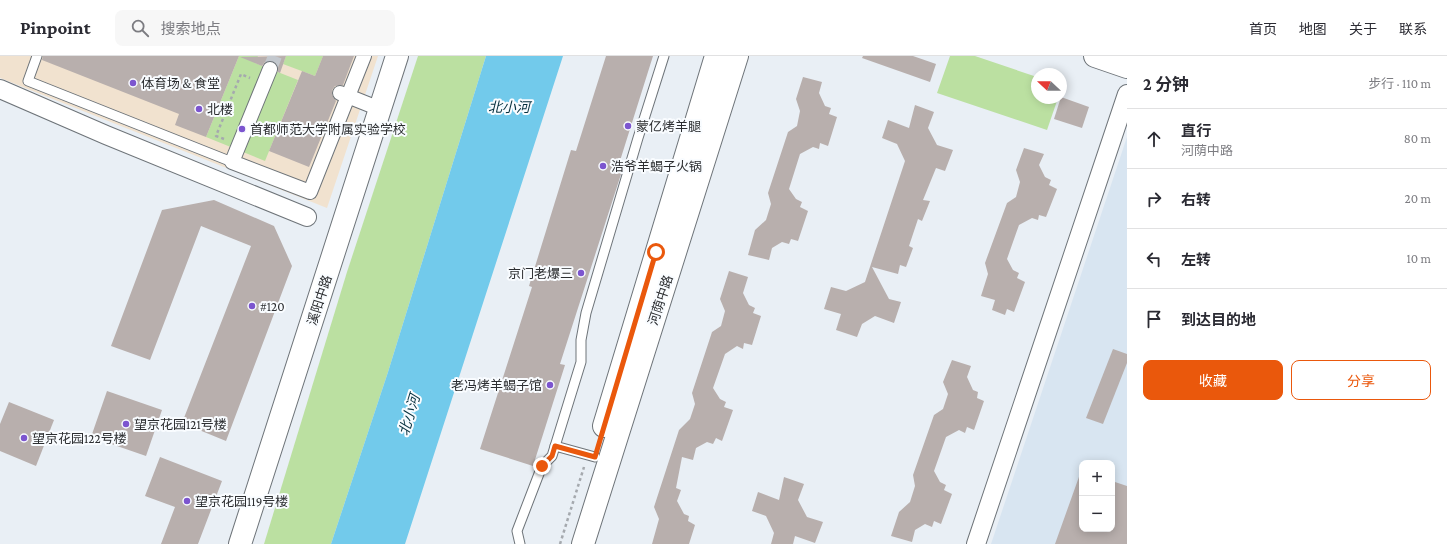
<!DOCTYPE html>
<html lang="zh">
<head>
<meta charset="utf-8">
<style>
	body { margin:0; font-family:"Crimson Pro","Noto Sans SC",serif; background:#f7f7f7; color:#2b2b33 }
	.controls { position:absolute; right:12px; bottom:12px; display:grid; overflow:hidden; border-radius:8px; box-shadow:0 2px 10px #0003 }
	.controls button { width:36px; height:36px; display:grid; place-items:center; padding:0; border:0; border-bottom:1px solid #e1e1e2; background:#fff; color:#2b2b33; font:20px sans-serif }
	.compass { position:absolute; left:1031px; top:12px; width:36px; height:36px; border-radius:50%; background:#fff; box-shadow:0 2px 10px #0003; rotate:292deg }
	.stop { position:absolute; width:12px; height:12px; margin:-9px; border:3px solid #ea580c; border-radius:50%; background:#fff }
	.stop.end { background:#ea580c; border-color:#fff; box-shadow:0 1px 4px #0008 }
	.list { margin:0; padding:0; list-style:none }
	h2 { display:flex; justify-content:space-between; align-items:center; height:52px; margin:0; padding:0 16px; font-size:17px }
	h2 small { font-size:13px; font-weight:400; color:#7c7c81 }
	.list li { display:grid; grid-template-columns:26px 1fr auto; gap:12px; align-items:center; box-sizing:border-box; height:60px; padding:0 16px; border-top:1px solid #e1e1e2 }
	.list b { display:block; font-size:15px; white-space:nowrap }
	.list p { margin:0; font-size:13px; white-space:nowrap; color:#7c7c81 }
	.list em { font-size:13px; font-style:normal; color:#7c7c81 }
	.actions { display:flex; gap:8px; padding:12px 16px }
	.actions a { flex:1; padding:9px 0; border:1px solid #ea580c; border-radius:8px; text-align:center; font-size:14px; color:#ea580c }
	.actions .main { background:#ea580c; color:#fff }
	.icon { flex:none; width:22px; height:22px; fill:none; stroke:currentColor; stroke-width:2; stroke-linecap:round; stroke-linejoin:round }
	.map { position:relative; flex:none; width:1127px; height:488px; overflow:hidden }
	header { display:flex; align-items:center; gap:24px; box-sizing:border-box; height:56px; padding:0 20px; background:#fff; border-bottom:1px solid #e1e1e2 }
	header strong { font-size:19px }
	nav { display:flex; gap:22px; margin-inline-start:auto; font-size:14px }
	.search { width:280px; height:36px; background:#f7f7f7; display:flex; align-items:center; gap:10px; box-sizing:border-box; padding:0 14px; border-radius:8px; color:#7c7c81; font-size:15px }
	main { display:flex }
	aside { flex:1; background:#fff }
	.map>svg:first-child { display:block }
</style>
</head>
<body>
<header>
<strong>Pinpoint</strong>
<div class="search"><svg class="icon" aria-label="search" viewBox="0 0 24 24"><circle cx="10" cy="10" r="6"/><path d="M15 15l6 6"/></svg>搜索地点</div>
<nav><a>首页</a><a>地图</a><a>关于</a><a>联系</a></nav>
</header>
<main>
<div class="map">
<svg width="1127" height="488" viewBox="0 0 1127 488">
	<rect width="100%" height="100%" fill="#e9eff5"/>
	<!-- built -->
	<path fill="#d8e5f1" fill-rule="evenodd" d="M 1127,81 L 1127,488 L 991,488 ZM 1082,407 L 1112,407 L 1112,473 L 1082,473 Z"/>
	<!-- education -->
	<path fill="#f1e2cf" d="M 0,0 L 378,0 L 327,152 L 0,22 Z"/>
	<!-- green -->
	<g fill="#bbe0a1">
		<path d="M 239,0 L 258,0 L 255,7 L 298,24 L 265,105 L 206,81 Z"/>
		<path d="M 286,0 L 323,0 L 315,20 L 283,8 Z"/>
		<path d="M 418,0 L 486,0 L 388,316 L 331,488 L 264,488 L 347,216 Z"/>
		<path d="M 950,0 L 975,0 L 1037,21 L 1037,42 L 1058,42 L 1047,74 L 937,37 Z"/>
	</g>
	<!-- water -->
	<path fill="#72caeb" d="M 486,0 L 563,0 L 405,488 L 331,488 L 388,316 Z"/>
	<!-- building -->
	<g fill="#b8afad">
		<path d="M 43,0 L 239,0 L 206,81 L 175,69 L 179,58 L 42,4 Z"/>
		<path d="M 286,0 L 280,17 L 278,16 L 277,8 L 273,5 L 265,6 L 262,10 L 240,1 Z"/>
		<path d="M 323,0 L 354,0 L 343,29 L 335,30 L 332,34 L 332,39 L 336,45 L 309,111 L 269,95 L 302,15 L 315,20 Z"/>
		<path d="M 606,0 L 653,0 L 619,108 L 623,110 L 623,112 L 560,308 L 565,309 L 533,410 L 480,393 L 532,231 L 529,230 L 571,94 L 576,95 Z"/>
		<path d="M 863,0 L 913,0 L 936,8 L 930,26 L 862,2 Z"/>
		<path d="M 803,21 L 822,26 L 819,37 L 825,50 L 831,52 L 829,58 L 837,61 L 828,90 L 820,87 L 819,93 L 813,91 L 800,98 L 789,133 L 796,143 L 802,146 L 800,151 L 808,155 L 798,185 L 791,183 L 789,188 L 782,186 L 772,192 L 769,204 L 748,199 L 755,174 L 766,164 L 771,148 L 768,137 L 788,76 L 797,70 L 800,55 L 796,43 Z"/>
		<path d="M 1061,41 L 1089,51 L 1082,72 L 1054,63 Z"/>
		<path d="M 915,49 L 934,56 L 928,72 L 937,89 L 953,94 L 945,115 L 936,112 L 923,144 L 930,145 L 922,165 L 918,163 L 909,190 L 913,192 L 906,211 L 900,209 L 898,218 L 872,211 L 889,243 L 901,246 L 894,267 L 875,260 L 862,268 L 857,281 L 836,274 L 841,258 L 824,253 L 831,231 L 846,235 L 865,226 L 905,105 L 897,88 L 882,82 L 888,64 L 909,72 Z"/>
		<path d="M 1024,92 L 1044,98 L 1039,109 L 1045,121 L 1051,124 L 1049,129 L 1057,133 L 1046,161 L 1039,159 L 1038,164 L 1032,162 L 1019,169 L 1007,203 L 1013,214 L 1019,217 L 1017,222 L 1025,226 L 1014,256 L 1007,253 L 1005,259 L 992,254 L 995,244 L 981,240 L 988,218 L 985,207 L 1007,147 L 1016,141 L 1020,126 L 1016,114 Z"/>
		<path d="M 214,144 L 274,170 L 292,210 L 226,385 L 182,367 L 251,190 L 201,170 L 150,304 L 111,290 L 162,154 Z"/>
		<path d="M 729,215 L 748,221 L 743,237 L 749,249 L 755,252 L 753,257 L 761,260 L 752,289 L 744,287 L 743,293 L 737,290 L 725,298 L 713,332 L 720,343 L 726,346 L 724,351 L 733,354 L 722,385 L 716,382 L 713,388 L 707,386 L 696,392 L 693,404 L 682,401 L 676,432 L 681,434 L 677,445 L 684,458 L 689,460 L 688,465 L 695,469 L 689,488 L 652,488 L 659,463 L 654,451 L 679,374 L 690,363 L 695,348 L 692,337 L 712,276 L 721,270 L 725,255 L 720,243 Z"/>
		<path d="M 1113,293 L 1127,298 L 1127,307 L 1103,368 L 1086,362 Z"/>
		<path d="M 952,304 L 971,310 L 967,321 L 973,334 L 978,336 L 977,342 L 984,345 L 974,374 L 967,371 L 965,377 L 959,374 L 946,381 L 934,415 L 940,426 L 946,429 L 944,434 L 952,438 L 941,468 L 934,465 L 932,471 L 925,468 L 915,474 L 912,486 L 891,480 L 899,456 L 910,446 L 915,430 L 913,419 L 934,359 L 943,353 L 948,338 L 943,326 Z"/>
		<path d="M 107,335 L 162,354 L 146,400 L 91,381 Z"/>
		<path d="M 9,346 L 54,364 L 36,410 L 0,395 L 0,368 Z"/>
		<path d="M 160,401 L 222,425 L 198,488 L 161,488 L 175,451 L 145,440 Z"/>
		<path d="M 1080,418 L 1082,418 L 1082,473 L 1112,473 L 1112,425 L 1127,430 L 1127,488 L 1055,488 Z"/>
		<path d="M 784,421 L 804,428 L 798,444 L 807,461 L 823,466 L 815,487 L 795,480 L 793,488 L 771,488 L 774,477 L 766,460 L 752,455 L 758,436 L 779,444 Z"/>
	</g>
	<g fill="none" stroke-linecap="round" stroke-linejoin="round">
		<!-- pedestrian-tunnel -->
		<path stroke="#c3c8ce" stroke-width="14" stroke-dasharray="14 7" stroke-linecap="butt" d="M 270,13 L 275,0"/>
		<!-- service casing -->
		<g stroke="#6e7479" stroke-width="11">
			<g id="service">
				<path d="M 37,0 L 28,25 L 232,106"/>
				<path d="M 555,390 L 595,401"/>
				<path d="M 520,488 L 517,475 L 542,410 L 552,400 L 581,306 L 581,284 L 586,257 L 638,82 L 664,0"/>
			</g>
		</g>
		<!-- pedestrian casing -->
		<g stroke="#6e7479" stroke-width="16">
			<g id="pedestrian">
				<path d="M 270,13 L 232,106 L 310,136 L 364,0"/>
				<path d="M 340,37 L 380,53"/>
			</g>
		</g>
		<!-- minor casing -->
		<g stroke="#6e7479" stroke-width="20">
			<g id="minor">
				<path d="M 0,33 L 106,79 L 307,161"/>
				<path d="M 976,488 L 1127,38"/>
			</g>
		</g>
		<!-- tertiary casing -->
		<g stroke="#6e7479" stroke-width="24">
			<g id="tertiary">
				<path d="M 1095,0 L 1127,11"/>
				<path d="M 604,370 L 716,0"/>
				<path d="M 240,488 L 397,0"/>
				<path d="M 583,488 L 737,0"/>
			</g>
		</g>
		<!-- path -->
		<g stroke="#a5a9ae" stroke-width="2.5" stroke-dasharray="3 3" stroke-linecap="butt">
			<path d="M 224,83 L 216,80 L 241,18 L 250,22"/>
			<path d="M 560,488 L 584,411"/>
		</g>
		<!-- service -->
		<use href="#service" stroke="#fff" stroke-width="9"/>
		<!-- pedestrian -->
		<use href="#pedestrian" stroke="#fff" stroke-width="14"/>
		<!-- minor -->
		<use href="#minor" stroke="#fff" stroke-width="18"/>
		<!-- tertiary -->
		<use href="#tertiary" stroke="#fff" stroke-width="22"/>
	</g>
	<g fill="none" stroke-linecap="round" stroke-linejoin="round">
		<!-- route -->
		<path stroke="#ea580c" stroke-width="5" d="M 542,410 L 552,400 L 555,390 L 595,401 L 656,196"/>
	</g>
	<!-- markers -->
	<g fill="#7c55cf" stroke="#f9fcff" stroke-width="1.5">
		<circle cx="133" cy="27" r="4"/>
		<circle cx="199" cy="53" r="4"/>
		<circle cx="628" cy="70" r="4"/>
		<circle cx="242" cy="73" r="4"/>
		<circle cx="603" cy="110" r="4"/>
		<circle cx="581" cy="217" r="4"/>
		<circle cx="252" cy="250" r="4"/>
		<circle cx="550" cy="329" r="4"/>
		<circle cx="126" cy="368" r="4"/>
		<circle cx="24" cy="382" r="4"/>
		<circle cx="187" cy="445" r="4"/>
	</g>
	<g text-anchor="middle" stroke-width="4" stroke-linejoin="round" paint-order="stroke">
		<!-- poi labels -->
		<g font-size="13" fill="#2c2e31" stroke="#f9fcff" text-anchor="start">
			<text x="141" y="32">体育场 &amp; 食堂</text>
			<text x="207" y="58">北楼</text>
			<text x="636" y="75">蒙亿烤羊腿</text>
			<text x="250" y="78">首都师范大学附属实验学校</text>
			<text x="611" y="115">浩爷羊蝎子火锅</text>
			<text x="573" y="222" text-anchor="end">京门老爆三</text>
			<text x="260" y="255">#120</text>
			<text x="542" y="334" text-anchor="end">老冯烤羊蝎子馆</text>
			<text x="134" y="373">望京花园121号楼</text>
			<text x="32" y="387">望京花园122号楼</text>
			<text x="195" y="450">望京花园119号楼</text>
		</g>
		<!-- street labels -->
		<g font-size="13" fill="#2c2e31" stroke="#f9fcff">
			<text transform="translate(319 244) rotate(-72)" y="5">溪阳中路</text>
			<text transform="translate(660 244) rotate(-72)" y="5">河荫中路</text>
		</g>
		<!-- water labels -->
		<g font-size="14" font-style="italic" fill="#05303e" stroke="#f9fcff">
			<text x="509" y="56">北小河</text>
			<text transform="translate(409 359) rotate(-73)" y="5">北小河</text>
		</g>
	</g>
</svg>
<div class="controls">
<button>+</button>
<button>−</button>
</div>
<svg class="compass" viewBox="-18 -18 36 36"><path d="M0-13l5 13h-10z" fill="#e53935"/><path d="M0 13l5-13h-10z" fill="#7c7c81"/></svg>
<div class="stop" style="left:656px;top:196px"></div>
<div class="stop end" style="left:542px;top:410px"></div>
</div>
<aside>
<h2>2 分钟<small>步行 · 110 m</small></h2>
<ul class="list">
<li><svg class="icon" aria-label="ahead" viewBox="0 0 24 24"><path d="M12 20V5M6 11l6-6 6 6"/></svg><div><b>直行</b><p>河荫中路</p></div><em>80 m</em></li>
<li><svg class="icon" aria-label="right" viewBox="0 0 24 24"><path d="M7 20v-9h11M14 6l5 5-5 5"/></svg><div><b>右转</b></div><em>20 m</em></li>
<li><svg class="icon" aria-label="left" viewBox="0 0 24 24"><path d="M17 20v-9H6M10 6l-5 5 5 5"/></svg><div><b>左转</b></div><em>10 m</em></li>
<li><svg class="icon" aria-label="arrive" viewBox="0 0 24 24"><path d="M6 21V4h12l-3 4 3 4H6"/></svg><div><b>到达目的地</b></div></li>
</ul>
<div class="actions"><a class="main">收藏</a><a>分享</a></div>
</aside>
</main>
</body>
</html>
